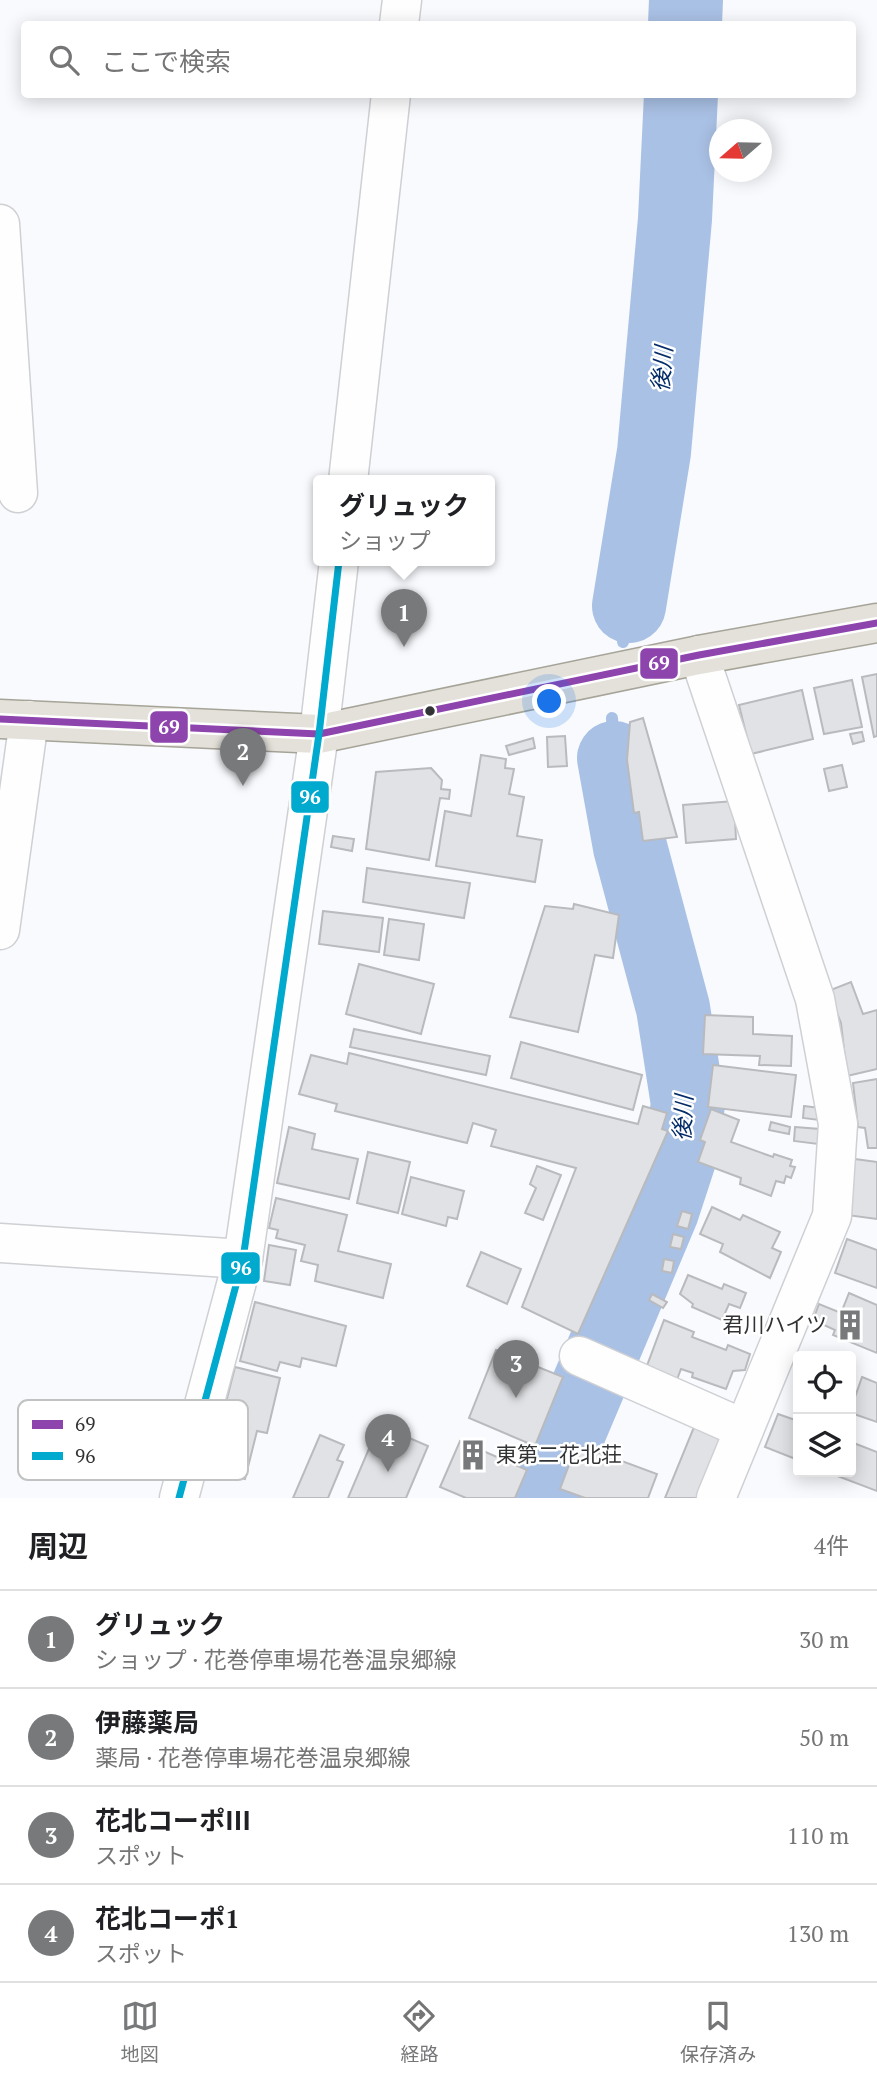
<!DOCTYPE html>
<html lang="ja">
<head>
<meta charset="utf-8">
<style>
	body { margin:0; font-family:"PT Serif","Noto Sans JP",serif; background:#f6f6f6; color:#202124 }
	.controls { position:absolute; right:21px; bottom:21px; display:grid; overflow:hidden; border-radius:7px; box-shadow:0 4px 18px #0003 }
	.controls button { width:63px; height:63px; display:grid; place-items:center; padding:0; border:0; border-bottom:2px solid #e0e0e0; background:#fff; color:#202124; font:35px sans-serif }
	.compass { position:absolute; left:709px; top:119px; width:63px; height:63px; border-radius:50%; background:#fff; box-shadow:0 4px 18px #0003; rotate:250deg }
	.you { position:absolute; left:550px; top:702px; width:24px; height:24px; margin:-18px; border:5px solid #fff; border-radius:50%; background:#1a73e8; box-shadow:0 0 0 10px #1a73e833 }
	.badge { display:grid; place-items:center; width:46px; height:46px; border-radius:50%; background:#77797b; color:#fff; font-size:23px; font-weight:700 }
	.pin { position:absolute; translate:-50% -58px; filter:drop-shadow(0 2px 4px #0008) }
	.pin::after { content:''; position:absolute; top:37px; width:24px; height:21px; background:inherit; clip-path:polygon(0 0,100% 0,50% 100%) }
	.popup { position:absolute; left:313px; top:475px; width:182px; height:91px; box-sizing:border-box; display:grid; place-content:center; border-radius:7px; background:#fff; filter:drop-shadow(0 2px 5px #0005); font-size:23px; white-space:nowrap; color:#757577 }
	.popup b { font-size:26px; color:#202124 }
	.popup::after { content:''; position:absolute; left:50%; top:100%; margin-left:-14px; border:14px solid transparent; border-top-color:#fff }
	.list { margin:0; padding:0; list-style:none }
	h2 { display:flex; justify-content:space-between; align-items:center; height:91px; margin:0; padding:0 28px; font-size:30px }
	h2 small { font-size:23px; font-weight:400; color:#757577 }
	.list li { display:grid; grid-template-columns:46px 1fr auto; gap:21px; align-items:center; box-sizing:border-box; height:98px; padding:0 28px; border-top:2px solid #e0e0e0 }
	.list b { display:block; font-size:26px; white-space:nowrap }
	.list p { margin:0; font-size:23px; white-space:nowrap; color:#757577 }
	.list em { font-size:23px; font-style:normal; color:#757577 }
	.icon { flex:none; width:38px; height:38px; fill:none; stroke:currentColor; stroke-width:2; stroke-linecap:round; stroke-linejoin:round }
	.map { position:relative; flex:none; width:877px; height:1498px; overflow:hidden }
	.search { position:absolute; background:#fff; box-shadow:0 4px 18px #0003; left:21px; right:21px; top:21px; height:77px; display:flex; align-items:center; gap:18px; box-sizing:border-box; padding:0 24px; border-radius:7px; color:#757577; font-size:26px }
	.sheet { height:483px; background:#fff }
	nav { display:flex; justify-content:space-around; align-items:center; box-sizing:border-box; height:98px; border-top:2px solid #e0e0e0; background:#fff; font-size:19px; color:#757577 }
	nav a { display:grid; justify-items:center; gap:4px }
	nav .on { color:#77797b }
	.map>svg:first-child { display:block }
</style>
</head>
<body>
<div class="map">
<svg width="877" height="1498" viewBox="0 0 877 1498">
	<rect width="100%" height="100%" fill="#f8fafd"/>
	<g fill="none" stroke-linecap="round" stroke-linejoin="round">
		<!-- stream -->
		<g stroke="#a9c1e5" stroke-width="12">
			<path d="M 623,642 L 629,606"/>
			<path d="M 612,718 L 614,758"/>
		</g>
		<!-- river -->
		<g stroke="#a9c1e5" stroke-width="74">
			<path d="M 685,24 L 686,0"/>
			<path d="M 629,606 L 654,452 L 675,219 L 681,94"/>
			<path d="M 541,1498 L 662,1211 L 680,1156 L 688,1104 L 673,1008 L 630,847 L 614,758"/>
		</g>
	</g>
	<!-- building -->
	<g fill="#e1e2e5" stroke="#b9babd" stroke-width="2">
		<path d="M 877,674 L 877,736 L 874,737 L 862,677 Z"/>
		<path d="M 852,680 L 862,727 L 824,734 L 814,688 Z"/>
		<path d="M 802,690 L 813,739 L 751,754 L 739,705 Z"/>
		<path d="M 643,718 L 677,837 L 643,841 L 639,812 L 634,813 L 627,760 L 630,722 Z"/>
		<path d="M 862,732 L 864,741 L 853,744 L 850,734 Z"/>
		<path d="M 565,736 L 567,766 L 548,767 L 547,737 Z"/>
		<path d="M 533,738 L 535,748 L 509,755 L 506,746 Z"/>
		<path d="M 481,755 L 506,759 L 505,768 L 514,769 L 509,794 L 524,797 L 517,836 L 542,840 L 535,882 L 436,866 L 445,811 L 471,816 Z"/>
		<path d="M 842,765 L 847,787 L 829,791 L 824,769 Z"/>
		<path d="M 431,768 L 442,780 L 441,789 L 450,790 L 449,799 L 440,798 L 429,860 L 366,849 L 376,772 Z"/>
		<path d="M 734,801 L 736,839 L 686,843 L 683,805 Z"/>
		<path d="M 333,836 L 354,839 L 352,851 L 331,847 Z"/>
		<path d="M 367,868 L 470,883 L 464,918 L 363,902 Z"/>
		<path d="M 574,904 L 619,915 L 613,958 L 595,955 L 578,1032 L 510,1017 L 545,906 L 573,909 Z"/>
		<path d="M 323,911 L 383,918 L 379,952 L 319,944 Z"/>
		<path d="M 389,919 L 424,924 L 419,960 L 384,955 Z"/>
		<path d="M 359,964 L 434,984 L 421,1034 L 346,1014 Z"/>
		<path d="M 851,982 L 863,1014 L 877,1010 L 877,1069 L 847,1076 L 841,1023 L 828,991 Z"/>
		<path d="M 705,1015 L 753,1017 L 753,1034 L 792,1036 L 791,1066 L 759,1065 L 760,1056 L 703,1054 Z"/>
		<path d="M 354,1029 L 490,1056 L 486,1075 L 350,1047 Z"/>
		<path d="M 521,1042 L 642,1075 L 633,1110 L 511,1078 Z"/>
		<path d="M 349,1053 L 638,1124 L 643,1106 L 667,1113 L 662,1129 L 668,1131 L 578,1334 L 522,1307 L 576,1168 L 491,1146 L 496,1130 L 473,1123 L 467,1143 L 335,1111 L 337,1104 L 299,1094 L 311,1055 L 347,1064 Z"/>
		<path d="M 713,1065 L 796,1075 L 791,1117 L 708,1107 Z"/>
		<path d="M 877,1079 L 877,1148 L 868,1148 L 865,1128 L 858,1127 L 853,1083 Z"/>
		<path d="M 804,1106 L 821,1108 L 819,1120 L 803,1118 Z"/>
		<path d="M 711,1109 L 739,1120 L 731,1142 L 773,1157 L 774,1154 L 792,1160 L 790,1166 L 795,1167 L 791,1178 L 786,1176 L 784,1183 L 776,1181 L 771,1196 L 740,1184 L 741,1178 L 698,1162 L 705,1142 L 700,1140 Z"/>
		<path d="M 771,1122 L 790,1127 L 789,1134 L 769,1130 Z"/>
		<path d="M 289,1127 L 315,1134 L 312,1149 L 358,1159 L 349,1199 L 277,1183 Z"/>
		<path d="M 795,1127 L 820,1129 L 818,1144 L 794,1141 Z"/>
		<path d="M 368,1152 L 410,1162 L 398,1213 L 357,1203 Z"/>
		<path d="M 855,1159 L 877,1162 L 877,1219 L 847,1215 Z"/>
		<path d="M 537,1166 L 561,1175 L 543,1220 L 525,1213 L 536,1188 L 530,1184 Z"/>
		<path d="M 411,1177 L 464,1191 L 457,1219 L 448,1217 L 446,1226 L 402,1214 Z"/>
		<path d="M 276,1198 L 347,1215 L 338,1251 L 391,1264 L 383,1298 L 315,1281 L 318,1265 L 301,1261 L 305,1245 L 276,1238 L 278,1230 L 269,1228 Z"/>
		<path d="M 712,1207 L 740,1220 L 743,1215 L 780,1232 L 772,1248 L 781,1252 L 770,1278 L 720,1252 L 723,1244 L 700,1234 Z"/>
		<path d="M 682,1211 L 692,1214 L 688,1229 L 677,1226 Z"/>
		<path d="M 673,1234 L 684,1237 L 681,1249 L 670,1247 Z"/>
		<path d="M 847,1239 L 877,1250 L 877,1288 L 835,1273 Z"/>
		<path d="M 269,1245 L 296,1250 L 290,1285 L 264,1281 Z"/>
		<path d="M 481,1252 L 521,1269 L 507,1304 L 467,1286 Z"/>
		<path d="M 664,1259 L 674,1261 L 672,1273 L 662,1271 Z"/>
		<path d="M 688,1275 L 722,1289 L 724,1284 L 746,1293 L 740,1308 L 729,1304 L 722,1320 L 692,1307 L 693,1304 L 680,1294 Z"/>
		<path d="M 849,1293 L 877,1305 L 877,1353 L 833,1335 L 835,1330 L 813,1320 L 819,1304 L 841,1313 Z"/>
		<path d="M 652,1294 L 667,1302 L 663,1308 L 649,1300 Z"/>
		<path d="M 255,1302 L 346,1326 L 336,1366 L 302,1358 L 300,1367 L 280,1362 L 277,1371 L 240,1361 Z"/>
		<path d="M 664,1320 L 694,1332 L 692,1337 L 726,1350 L 728,1345 L 750,1354 L 745,1370 L 733,1371 L 726,1389 L 692,1377 L 693,1373 L 681,1369 L 676,1382 L 645,1371 Z"/>
		<path d="M 496,1350 L 563,1377 L 535,1446 L 469,1418 Z"/>
		<path d="M 235,1367 L 280,1378 L 267,1433 L 257,1431 L 245,1479 L 209,1469 Z"/>
		<path d="M 862,1377 L 877,1383 L 877,1422 L 851,1413 L 851,1396 L 855,1397 Z"/>
		<path d="M 778,1414 L 798,1421 L 798,1460 L 765,1447 Z"/>
		<path d="M 379,1425 L 428,1446 L 406,1498 L 348,1498 Z"/>
		<path d="M 694,1427 L 725,1440 L 701,1498 L 665,1498 Z"/>
		<path d="M 320,1435 L 344,1445 L 337,1460 L 343,1462 L 328,1498 L 293,1498 Z"/>
		<path d="M 460,1441 L 527,1470 L 515,1498 L 466,1498 L 440,1487 Z"/>
		<path d="M 851,1442 L 877,1452 L 877,1491 L 827,1472 L 851,1472 Z"/>
		<path d="M 584,1447 L 657,1474 L 648,1498 L 585,1498 L 560,1489 L 575,1449 L 582,1452 Z"/>
	</g>
	<g fill="none" stroke-linecap="round" stroke-linejoin="round">
		<!-- minor casing -->
		<g stroke="#cfd0d3" stroke-width="41">
			<g id="minor">
				<path d="M 399,24 L 402,0"/>
				<path d="M 0,224 L 18,493"/>
				<path d="M 348,481 L 391,94"/>
				<path d="M 699,655 L 815,999 L 838,1124 L 832,1216 L 716,1498"/>
				<path d="M 0,930 L 29,720"/>
				<path d="M 0,1243 L 243,1259"/>
				<path d="M 579,1356 L 744,1429"/>
				<path d="M 179,1498 L 243,1259 L 319,734 L 339,561"/>
			</g>
		</g>
		<!-- major casing -->
		<g stroke="#a6a498" stroke-width="41">
			<path id="major" d="M 0,719 L 319,734 L 699,655 L 877,623"/>
		</g>
		<!-- minor -->
		<use href="#minor" stroke="#fefeff" stroke-width="38"/>
		<!-- major -->
		<use href="#major" stroke="#e4e1da" stroke-width="38"/>
		<!-- bus-1 casing -->
		<g stroke="#fff" stroke-width="12">
			<path id="bus-1" d="M 0,719 L 319,734 L 699,655 L 877,623"/>
		</g>
		<!-- bus-2 casing -->
		<g stroke="#fff" stroke-width="12">
			<path id="bus-2" d="M 179,1498 L 243,1259 L 319,734 L 339,561"/>
		</g>
		<!-- bus-1 -->
		<use href="#bus-1" stroke="#8e44ad" stroke-width="7"/>
		<!-- bus-2 -->
		<use href="#bus-2" stroke="#00a9ce" stroke-width="7"/>
	</g>
	<!-- icons -->
	<defs>
		<g id="building-bare" transform="scale(2.415)"><path d="M-4-6H4V6H1V3H-1V6H-4ZM-2.5-4.3h1.7v1.8h-1.7ZM.8-4.3h1.7v1.8H.8ZM-2.5-1h1.7V.8h-1.7ZM.8-1h1.7V.8H.8Z" fill="#77797b" stroke="#fff" stroke-width="2.5" paint-order="stroke"/></g>
	</defs>
	<g fill-rule="evenodd">
		<use href="#building-bare" x="850" y="1325"/>
		<use href="#building-bare" x="473" y="1455"/>
	</g>
	<!-- markers -->
	<circle fill="#313335" stroke="#fff" stroke-width="2.5" cx="430" cy="711" r="6"/>
	<g text-anchor="middle" stroke-width="5" stroke-linejoin="round" paint-order="stroke">
		<!-- poi labels -->
		<g font-size="21" fill="#313335" stroke="#fff" text-anchor="end">
			<text x="827" y="1332">君川ハイツ</text>
			<text x="496" y="1462" text-anchor="start">東第二花北荘</text>
		</g>
		<!-- water labels -->
		<g font-size="23" font-style="italic" fill="#042c68" stroke="#fff">
			<text transform="translate(662 369) rotate(-85)" y="8">後川</text>
			<text transform="translate(683 1118) rotate(-87)" y="8">後川</text>
		</g>
	</g>
	<!-- legend -->
	<rect x="18" y="1400" width="230" height="80" rx="10" fill="#fff" stroke="#c1c2c2" stroke-width="2"/>
	<rect x="32" y="1420" width="31" height="9" fill="#8e44ad"/>
	<rect x="32" y="1452" width="31" height="8" fill="#00a9ce"/>
	<g font-size="19" fill="#313335">
		<text x="75" y="1431">69</text>
		<text x="75" y="1463">96</text>
	</g>
	<g stroke="#fff" stroke-width="2.5">
		<rect x="639" y="647" width="40" height="33" rx="7" fill="#8e44ad"/>
		<rect x="149" y="710" width="40" height="34" rx="7" fill="#8e44ad"/>
		<rect x="290" y="780" width="40" height="34" rx="7" fill="#00a9ce"/>
		<rect x="220" y="1251" width="41" height="34" rx="7" fill="#00a9ce"/>
	</g>
	<g font-size="19" text-anchor="middle" font-weight="bold" fill="#fff">
		<text x="659" y="670">69</text>
		<text x="169" y="734">69</text>
		<text x="310" y="804">96</text>
		<text x="241" y="1275">96</text>
	</g>
</svg>
<div class="controls">
<button><svg class="icon" aria-label="locate" viewBox="0 0 24 24"><circle cx="12" cy="12" r="6"/><path d="M12 2v4M12 18v4M2 12h4M18 12h4"/></svg></button>
<button><svg class="icon" aria-label="layers" viewBox="0 0 24 24"><path d="M12 4l9 5-9 5-9-5zM3 14l9 5 9-5"/></svg></button>
</div>
<svg class="compass" viewBox="-18 -18 36 36"><path d="M0-13l5 13h-10z" fill="#e53935"/><path d="M0 13l5-13h-10z" fill="#757577"/></svg>
<div class="you"></div>
<div class="pin badge" style="left:404px;top:647px">1</div>
<div class="popup"><b>グリュック</b>ショップ</div>
<div class="pin badge" style="left:243px;top:786px">2</div>
<div class="pin badge" style="left:516px;top:1398px">3</div>
<div class="pin badge" style="left:388px;top:1472px">4</div>
<div class="search"><svg class="icon" aria-label="search" viewBox="0 0 24 24"><circle cx="10" cy="10" r="6"/><path d="M15 15l6 6"/></svg>ここで検索</div>
</div>
<section class="sheet">
<h2>周辺<small>4件</small></h2>
<ul class="list">
<li><span class="badge">1</span><div><b>グリュック</b><p>ショップ · 花巻停車場花巻温泉郷線</p></div><em>30 m</em></li>
<li><span class="badge">2</span><div><b>伊藤薬局</b><p>薬局 · 花巻停車場花巻温泉郷線</p></div><em>50 m</em></li>
<li><span class="badge">3</span><div><b>花北コーポⅢ</b><p>スポット</p></div><em>110 m</em></li>
<li><span class="badge">4</span><div><b>花北コーポ1</b><p>スポット</p></div><em>130 m</em></li>
</ul>
</section>
<nav>
<a class="on"><svg class="icon" aria-label="map" viewBox="0 0 24 24"><path d="M3 6l6-2 6 2 6-2v14l-6 2-6-2-6 2zM9 4v14M15 6v14"/></svg>地図</a>
<a><svg class="icon" aria-label="directions" viewBox="0 0 24 24"><path d="M12 3l9 9-9 9-9-9zM9 14v-3h6M13 9l2 2-2 2"/></svg>経路</a>
<a><svg class="icon" aria-label="saved" viewBox="0 0 24 24"><path d="M7 4h10v16l-5-4-5 4z"/></svg>保存済み</a>
</nav>
</body>
</html>
